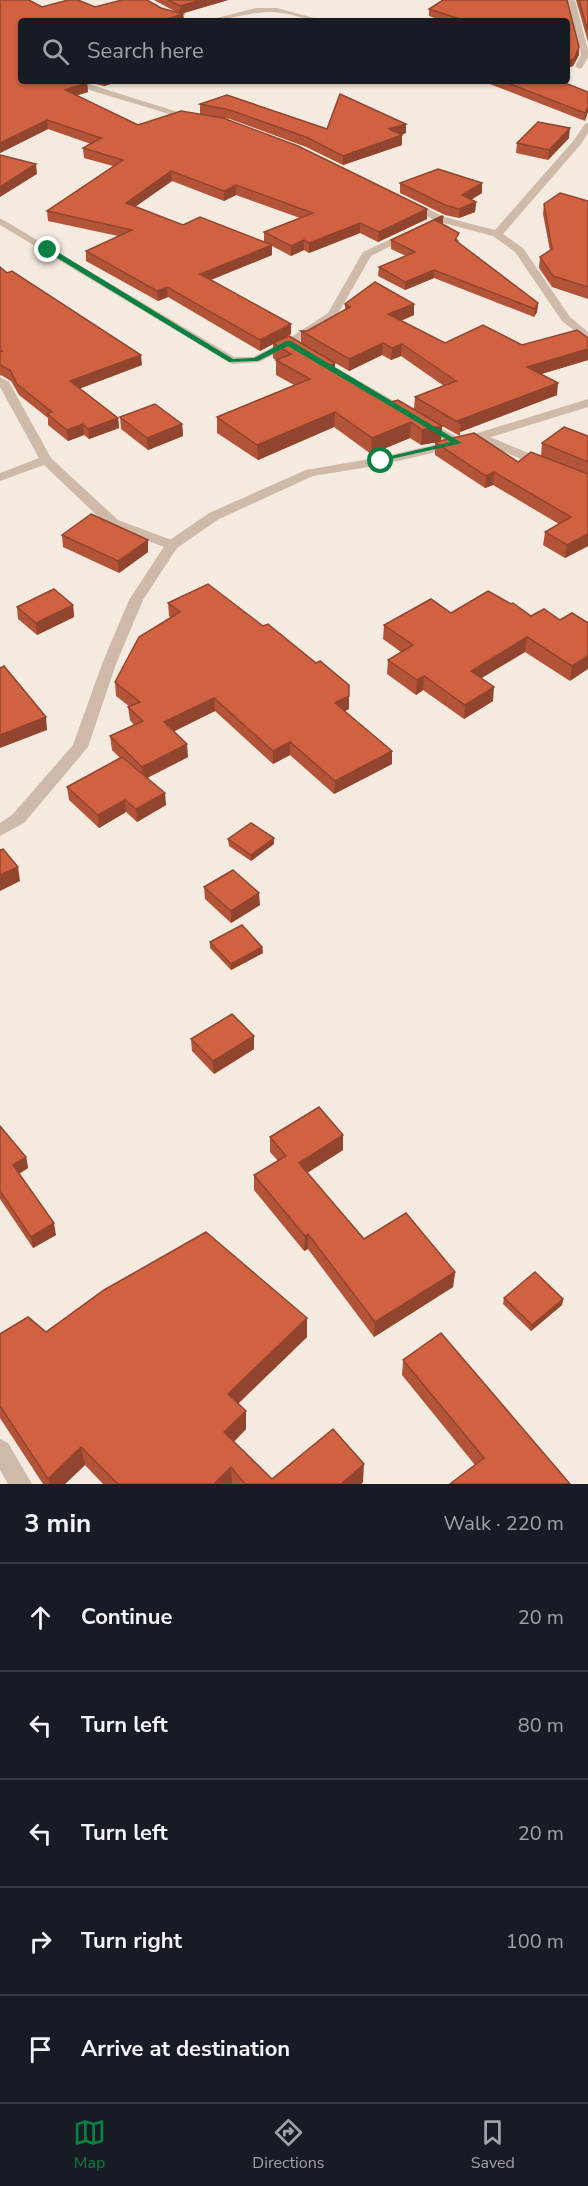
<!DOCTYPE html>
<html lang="en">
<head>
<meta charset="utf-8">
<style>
	body { margin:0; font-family:"Nunito Sans",sans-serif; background:#20242c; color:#f1f3f6 }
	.stop { position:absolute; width:18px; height:18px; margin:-14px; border:4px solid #0b8043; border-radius:50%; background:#fff }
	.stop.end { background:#0b8043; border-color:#fff; box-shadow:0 2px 6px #0008 }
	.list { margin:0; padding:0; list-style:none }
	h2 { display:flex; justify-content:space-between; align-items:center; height:78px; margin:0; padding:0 24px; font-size:26px }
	h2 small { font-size:20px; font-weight:400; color:#9ea1a6 }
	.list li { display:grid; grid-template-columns:39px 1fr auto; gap:18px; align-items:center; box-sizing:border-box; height:108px; padding:0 24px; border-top:2px solid #363941 }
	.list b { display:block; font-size:22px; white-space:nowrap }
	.list em { font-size:20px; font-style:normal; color:#9ea1a6 }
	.icon { flex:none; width:33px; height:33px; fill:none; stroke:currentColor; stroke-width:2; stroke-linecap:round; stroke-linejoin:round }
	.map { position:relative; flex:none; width:588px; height:1484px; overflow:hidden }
	.search { position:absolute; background:#171b24; box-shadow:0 2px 4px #0004; left:18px; right:18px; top:18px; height:66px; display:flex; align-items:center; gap:15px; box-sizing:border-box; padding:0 21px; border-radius:6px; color:#9ea1a6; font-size:22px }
	.sheet { height:618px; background:#171b24 }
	nav { display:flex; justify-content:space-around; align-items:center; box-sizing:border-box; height:84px; border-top:2px solid #363941; background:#171b24; font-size:16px; color:#9ea1a6 }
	nav a { display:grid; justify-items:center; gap:3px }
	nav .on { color:#0b8043 }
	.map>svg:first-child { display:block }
</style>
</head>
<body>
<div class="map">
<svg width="588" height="1484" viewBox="0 0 588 1484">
	<rect width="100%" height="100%" fill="#f5eadf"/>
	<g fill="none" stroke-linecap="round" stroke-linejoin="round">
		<!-- minor -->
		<g fill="#cfbaa9" fill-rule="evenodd">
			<path d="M 567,0 L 575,0 L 588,50 L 588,57 L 582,68 L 579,69 L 575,66 L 581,55 Z"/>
			<path d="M 256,8 L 277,8 L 325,21 C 307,21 292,13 274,12 C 251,11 229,21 205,21 Z"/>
			<path d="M 71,81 L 79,81 L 197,118 L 189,120 L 73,85 Z"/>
			<path d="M 588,123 L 588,133 L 581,144 L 503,234 L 523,248 L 570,317 L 588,332 L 588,341 L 562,321 L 515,252 L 493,236 L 436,221 L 404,203 L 412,201 L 444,217 L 495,230 L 574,140 L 585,124 Z"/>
			<path d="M 0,218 L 234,357 L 253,357 L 285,341 L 328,313 L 363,252 L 406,232 L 415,234 L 371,256 L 336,317 L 293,345 L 259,362 L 232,364 L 0,225 Z"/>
			<path d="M 337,368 L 462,440 L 464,443 L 462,446 L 454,446 L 333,373 L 333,369 Z"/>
			<path d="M 0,377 L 9,382 L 51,458 L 118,520 L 177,542 L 179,545 L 177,548 L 167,548 L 108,526 L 44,465 L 0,481 L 0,473 L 39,458 L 0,387 Z"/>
			<path d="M 480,433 L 548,461 L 550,464 L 548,467 L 540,467 L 476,440 L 474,437 Z"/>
		</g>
		<!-- tertiary -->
		<g fill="#cfbaa9" fill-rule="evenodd">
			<path d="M 588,399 L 588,407 L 462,446 L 381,465 L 313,476 L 219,519 L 177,548 L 143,600 L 116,664 L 88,747 L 24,823 L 0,836 L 0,823 L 12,815 L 73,745 L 102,664 L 129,600 L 167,542 L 209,513 L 306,470 L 381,457 L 455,440 Z"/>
			<path d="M 0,1439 L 8,1443 L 32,1484 L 8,1484 L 0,1470 Z"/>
		</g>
	</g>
	<!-- wall -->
	<g fill="#b35439" fill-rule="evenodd">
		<path d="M 0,0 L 42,7 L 161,8 L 178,13 L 154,0 L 228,0 L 181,14 L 183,14 L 184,21 L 21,21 L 21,81 L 120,81 L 104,86 L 83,81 L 87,83 L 88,92 L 77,95 L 138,125 L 427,209 L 427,219 L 378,242 L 360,233 L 309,253 L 304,250 L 291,256 L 272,246 L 272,255 L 211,280 L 291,324 L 291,334 L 287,337 L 388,403 L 414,409 L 415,397 L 444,386 L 401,356 L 391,360 L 382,355 L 349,371 L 301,343 L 301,331 L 307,331 L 345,310 L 345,304 L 414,315 L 401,321 L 445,343 L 522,345 L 588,338 L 588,360 L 541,374 L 557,395 L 460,432 L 460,436 L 442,426 L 441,441 L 518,462 L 541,456 L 542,443 L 588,436 L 588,546 L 565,558 L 543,545 L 545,532 L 559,524 L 493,485 L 485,488 L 435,455 L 435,442 L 438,442 L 421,445 L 410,438 L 371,454 L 334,427 L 258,460 L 217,433 L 217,417 L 294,385 L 276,375 L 276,360 L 273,358 L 273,344 L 260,351 L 168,297 L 158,301 L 86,261 L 86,251 L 118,236 L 48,221 L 47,211 L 113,166 L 84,158 L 83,148 L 91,144 L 48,129 L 0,153 ZM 172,181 L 224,201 L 236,195 L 300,218 L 264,232 L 264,242 L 183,225 L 135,207 Z"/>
		<path d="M 443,0 L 567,0 L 579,47 L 579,55 L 573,66 L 567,68 L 567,21 L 443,21 L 429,16 L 429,9 Z"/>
		<path d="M 576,0 L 588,0 L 588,42 Z"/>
		<path d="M 482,81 L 560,81 L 588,92 L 585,121 Z"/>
		<path d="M 227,95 L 327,129 L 406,124 L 406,133 L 401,135 L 402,135 L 402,145 L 343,165 L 306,147 L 230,119 L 200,114 L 200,104 Z"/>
		<path d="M 569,138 L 548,160 L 516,153 L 517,143 Z"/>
		<path d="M 400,183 L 482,193 L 471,200 L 476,202 L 475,212 L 459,218 L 445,215 L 400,193 Z"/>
		<path d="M 588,201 L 588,299 L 552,287 L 539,268 L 540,257 L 550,251 L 543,214 L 544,204 Z"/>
		<path d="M 443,217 L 443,224 L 459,241 L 458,242 L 538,303 L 537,312 L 534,317 L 434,278 L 405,290 L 378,276 L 379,267 L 406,256 L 391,249 L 391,240 Z"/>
		<path d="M 0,267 L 142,365 L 80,388 L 118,418 L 119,428 L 89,439 L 84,435 L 68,441 L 48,425 L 48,418 L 19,395 L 11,381 L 1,375 L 0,376 Z"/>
		<path d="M 120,417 L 182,424 L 183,436 L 148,450 L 121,429 Z"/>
		<path d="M 62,535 L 148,540 L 148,552 L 119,573 L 63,547 Z"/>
		<path d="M 168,603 L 349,709 L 345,711 L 392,751 L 392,764 L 334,794 L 290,755 L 273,764 L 215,711 L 173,731 L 188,757 L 147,778 L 166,805 L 137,822 L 126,812 L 99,828 L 69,800 L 67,787 L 120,758 L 112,750 L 110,736 L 134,725 L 130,720 L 128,707 L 130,707 L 116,696 L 115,682 L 171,618 L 169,616 Z"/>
		<path d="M 73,605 L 74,617 L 37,635 L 18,619 L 17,607 Z"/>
		<path d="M 451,613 L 531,616 L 588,623 L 570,681 L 525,652 L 481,678 L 493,701 L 464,719 L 423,690 L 416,695 L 387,674 L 388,660 L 401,652 L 383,639 L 384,625 Z"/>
		<path d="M 274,838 L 274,844 L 251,861 L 229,846 L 228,839 Z"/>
		<path d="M 204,887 L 260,905 L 231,923 L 205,899 Z"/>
		<path d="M 210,942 L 262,947 L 263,953 L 231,970 L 210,948 Z"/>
		<path d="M 191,1039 L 254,1049 L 214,1074 L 192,1051 Z"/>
		<path d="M 0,1126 L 26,1157 L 28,1168 L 19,1174 L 56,1235 L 33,1248 L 0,1199 Z"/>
		<path d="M 343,1135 L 343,1150 L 307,1173 L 364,1239 L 455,1272 L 453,1287 L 374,1337 L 308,1249 L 304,1251 L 254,1190 L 254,1175 L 278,1161 L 270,1152 L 270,1137 Z"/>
		<path d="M 504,1298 L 563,1299 L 562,1305 L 531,1331 L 503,1304 Z"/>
		<path d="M 46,1332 L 307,1337 L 238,1404 L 246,1429 L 234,1442 L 272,1479 L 363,1482 L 361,1484 L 103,1484 L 85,1465 L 65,1484 L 43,1484 L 0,1418 L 0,1334 Z"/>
		<path d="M 403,1360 L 570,1484 L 475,1465 L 402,1375 Z"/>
	</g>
	<!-- shaded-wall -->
	<g fill="#92452e">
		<path d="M 202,0 L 228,0 L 180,14 L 180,6 Z"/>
		<path d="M 183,14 L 184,21 L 161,21 Z"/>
		<path d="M 579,47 L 579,55 L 573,66 L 567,68 L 567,61 Z"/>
		<path d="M 104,81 L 120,81 L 104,86 Z"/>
		<path d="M 87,83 L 88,92 L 66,99 L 65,90 Z"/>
		<path d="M 588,107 L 588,112 L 585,121 L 585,113 Z"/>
		<path d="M 47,120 L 48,129 L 0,153 L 0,143 Z"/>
		<path d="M 406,124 L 406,133 L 389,138 L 389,129 Z"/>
		<path d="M 570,128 L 569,138 L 548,160 L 549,150 Z"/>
		<path d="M 402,135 L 402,145 L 343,165 L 343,156 Z"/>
		<path d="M 36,164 L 37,174 L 0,197 L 0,187 Z"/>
		<path d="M 171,171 L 172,181 L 126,213 L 126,203 Z"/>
		<path d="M 482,183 L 482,193 L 462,205 L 462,195 Z"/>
		<path d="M 236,185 L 236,195 L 224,201 L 224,191 Z"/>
		<path d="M 476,202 L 475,212 L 459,218 L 459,209 Z"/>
		<path d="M 427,209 L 427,219 L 378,242 L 379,232 Z"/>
		<path d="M 443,217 L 443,225 L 435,220 Z"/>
		<path d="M 360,223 L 360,233 L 309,253 L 309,243 Z"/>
		<path d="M 304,240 L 304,250 L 291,256 L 291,246 Z"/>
		<path d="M 272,245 L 272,255 L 200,284 L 200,274 Z"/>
		<path d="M 434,270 L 434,278 L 405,290 L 405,282 Z"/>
		<path d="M 167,287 L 168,297 L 158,301 L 157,291 Z"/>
		<path d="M 538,303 L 537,312 L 534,317 L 535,309 Z"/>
		<path d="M 414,304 L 414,315 L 388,326 L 388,314 Z"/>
		<path d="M 291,324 L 291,334 L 260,351 L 260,340 Z"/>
		<path d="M 383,343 L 382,355 L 349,371 L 349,359 Z"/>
		<path d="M 402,344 L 401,356 L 391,360 L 392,348 Z"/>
		<path d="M 588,349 L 588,360 L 525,379 L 527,367 Z"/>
		<path d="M 141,355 L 142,365 L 71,392 L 70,381 Z"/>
		<path d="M 335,363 L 335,378 L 329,366 Z"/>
		<path d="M 558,383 L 557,395 L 460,432 L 461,424 L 457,421 Z"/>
		<path d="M 335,412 L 334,427 L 258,460 L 257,445 Z"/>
		<path d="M 118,418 L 119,428 L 89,439 L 88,429 Z"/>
		<path d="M 411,422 L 410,438 L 371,454 L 372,438 Z"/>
		<path d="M 83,424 L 84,435 L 68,441 L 67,430 Z"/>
		<path d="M 182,424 L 183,436 L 148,450 L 147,438 Z"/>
		<path d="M 442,426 L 441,441 L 421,445 L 422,430 Z"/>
		<path d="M 494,472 L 493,485 L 485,488 L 486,476 Z"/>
		<path d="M 588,534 L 588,546 L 565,558 L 567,545 Z"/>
		<path d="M 148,540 L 148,552 L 119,573 L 118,561 Z"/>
		<path d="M 73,605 L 74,617 L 37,635 L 36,623 Z"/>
		<path d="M 527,637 L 525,652 L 470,685 L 471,671 Z"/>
		<path d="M 588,656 L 588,669 L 570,681 L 572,666 Z"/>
		<path d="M 424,676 L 423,690 L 416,695 L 417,680 Z"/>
		<path d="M 494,687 L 493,701 L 464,719 L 465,705 Z"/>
		<path d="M 349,696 L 349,709 L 335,716 L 335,703 Z"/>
		<path d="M 214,698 L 215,711 L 165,736 L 164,722 Z"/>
		<path d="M 46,717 L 47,730 L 0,748 L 0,735 Z"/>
		<path d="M 290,742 L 290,755 L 273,764 L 273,751 Z"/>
		<path d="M 187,744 L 188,757 L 143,780 L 142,767 Z"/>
		<path d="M 392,751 L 392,764 L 334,794 L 335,781 Z"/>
		<path d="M 165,793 L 166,805 L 137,822 L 136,809 Z"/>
		<path d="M 125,800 L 126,812 L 99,828 L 98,815 Z"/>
		<path d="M 274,838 L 274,844 L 251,861 L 251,855 Z"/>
		<path d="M 18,867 L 20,881 L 0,891 L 0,875 Z"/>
		<path d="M 259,893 L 260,905 L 231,923 L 231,911 Z"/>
		<path d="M 262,947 L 263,953 L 231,970 L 231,964 Z"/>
		<path d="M 254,1036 L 254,1049 L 214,1074 L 213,1061 Z"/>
		<path d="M 343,1135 L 343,1150 L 299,1178 L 299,1163 Z"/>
		<path d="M 26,1157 L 28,1168 L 15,1176 L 13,1165 Z"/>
		<path d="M 54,1223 L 56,1235 L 33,1248 L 31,1237 Z"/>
		<path d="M 308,1234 L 308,1249 L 304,1251 L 305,1236 Z"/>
		<path d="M 455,1272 L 453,1287 L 374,1337 L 375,1322 Z"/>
		<path d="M 563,1299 L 562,1305 L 531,1331 L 532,1325 Z"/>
		<path d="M 307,1318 L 307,1337 L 229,1412 L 228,1394 Z"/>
		<path d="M 246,1411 L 246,1429 L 225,1450 L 224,1432 Z"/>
		<path d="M 81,1447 L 85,1465 L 65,1484 L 49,1484 L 48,1479 Z"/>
		<path d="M 364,1464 L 363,1482 L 361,1484 L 341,1484 Z"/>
		<path d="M 231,1467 L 232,1484 L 214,1484 Z"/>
	</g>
	<!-- building -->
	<g fill="#d06242" stroke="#92452e" stroke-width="1.5">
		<path d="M 0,0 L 29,0 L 42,7 L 68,0 L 78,0 L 95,7 L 122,0 L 147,0 L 161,8 L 183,14 L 161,21 L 21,21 L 21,81 L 82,81 L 87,83 L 65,90 L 138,125 L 181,111 L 223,118 L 298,146 L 427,209 L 379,232 L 360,223 L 309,243 L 304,240 L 291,246 L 264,232 L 313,213 L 236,185 L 224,191 L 171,171 L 126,203 L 183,225 L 200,217 L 272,245 L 200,274 L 291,324 L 260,340 L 167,287 L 157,291 L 86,251 L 132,230 L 47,211 L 123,160 L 83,148 L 101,138 L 47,120 L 0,143 Z"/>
		<path d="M 168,0 L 202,0 L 180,6 Z"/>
		<path d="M 443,0 L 567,0 L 579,47 L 574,59 L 567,61 L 567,21 L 466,21 L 429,9 Z"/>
		<path d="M 579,0 L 588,0 L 588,32 Z"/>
		<path d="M 502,81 L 560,81 L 588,92 L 588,107 L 585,113 Z"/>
		<path d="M 340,94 L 406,124 L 389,129 L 402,135 L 343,156 L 306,137 L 230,110 L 200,104 L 227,95 L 327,129 Z"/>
		<path d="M 538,122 L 570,128 L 549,150 L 517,143 Z"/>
		<path d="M 0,155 L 36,164 L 0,187 Z"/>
		<path d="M 438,169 L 482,183 L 462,195 L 476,202 L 459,209 L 445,205 L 400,183 Z"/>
		<path d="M 560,193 L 588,201 L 588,287 L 553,276 L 540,257 L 552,249 L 544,204 Z"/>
		<path d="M 442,216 L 443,217 L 435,220 L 459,233 L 455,240 L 538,303 L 535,309 L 434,270 L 405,282 L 379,267 L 415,252 L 391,240 Z"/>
		<path d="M 0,267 L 7,273 L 12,271 L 141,355 L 70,381 L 118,418 L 88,429 L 83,424 L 67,430 L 47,414 L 52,412 L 17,384 L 10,370 L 0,365 L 0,352 L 2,351 L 0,350 Z"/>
		<path d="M 375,282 L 414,304 L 388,314 L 445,343 L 483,325 L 522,345 L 577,330 L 588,338 L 588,349 L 527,367 L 558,383 L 457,421 L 461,424 L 415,397 L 456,381 L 402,344 L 392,348 L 383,343 L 349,359 L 301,331 L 307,331 L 350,307 L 345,304 Z"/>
		<path d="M 289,336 L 335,363 L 329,366 L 388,403 L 398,400 L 442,426 L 422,430 L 411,422 L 372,438 L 335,412 L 257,445 L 217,417 L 310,379 L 276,360 L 291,354 L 273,343 Z"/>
		<path d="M 155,404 L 182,424 L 147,438 L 120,417 Z"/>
		<path d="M 564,427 L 588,436 L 588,462 L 542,443 Z"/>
		<path d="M 474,433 L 518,462 L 531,452 L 588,474 L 588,534 L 567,545 L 545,532 L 571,517 L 494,472 L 486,476 L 435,442 Z"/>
		<path d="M 91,514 L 148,540 L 118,561 L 62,535 Z"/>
		<path d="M 208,584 L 263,626 L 268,624 L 316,663 L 320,661 L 349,685 L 349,696 L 335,703 L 392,751 L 335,781 L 290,742 L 273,751 L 214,698 L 164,722 L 187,744 L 142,767 L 110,736 L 143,721 L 128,707 L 140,702 L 115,682 L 139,637 L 180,612 L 168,603 Z"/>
		<path d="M 54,589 L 73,605 L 36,623 L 17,607 Z"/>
		<path d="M 488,591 L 511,604 L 513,603 L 531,616 L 544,609 L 560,620 L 572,613 L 588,623 L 588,656 L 572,666 L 527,637 L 471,671 L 494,687 L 465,705 L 424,676 L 417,680 L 388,660 L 413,645 L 384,625 L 431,599 L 451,613 Z"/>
		<path d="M 4,666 L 46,717 L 0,735 L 0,668 Z"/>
		<path d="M 122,757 L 165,793 L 136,809 L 125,800 L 98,815 L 67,787 Z"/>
		<path d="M 251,823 L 274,838 L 251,855 L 228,839 Z"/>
		<path d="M 3,849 L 18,867 L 0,875 L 0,850 Z"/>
		<path d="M 233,870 L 259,893 L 231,911 L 204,887 Z"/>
		<path d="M 242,925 L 262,947 L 231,964 L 210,942 Z"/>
		<path d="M 232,1014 L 254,1036 L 213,1061 L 191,1039 Z"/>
		<path d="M 319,1107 L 343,1135 L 299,1163 L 364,1239 L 406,1213 L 455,1272 L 375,1322 L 308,1234 L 305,1236 L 254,1175 L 286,1156 L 270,1137 Z"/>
		<path d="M 0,1126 L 26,1157 L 13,1165 L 54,1223 L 31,1237 L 0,1191 Z"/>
		<path d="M 206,1232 L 307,1318 L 228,1394 L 246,1411 L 224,1432 L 272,1479 L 333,1429 L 364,1464 L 341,1484 L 245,1484 L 231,1467 L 214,1484 L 118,1484 L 81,1447 L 48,1479 L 0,1406 L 0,1334 L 28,1317 L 46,1332 L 104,1290 Z"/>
		<path d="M 535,1272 L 563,1299 L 532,1325 L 504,1298 Z"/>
		<path d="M 441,1333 L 570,1484 L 450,1484 L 484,1458 L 403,1360 Z"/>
	</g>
	<!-- route -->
	<path fill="#0b8043" d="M 46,248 L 51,248 L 233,359 L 254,358 L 286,341 L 291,341 L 462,443 L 378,462 L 378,459 L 451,442 L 288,346 L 258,361 L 229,362 L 46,251 Z"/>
</svg>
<div class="stop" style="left:381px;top:461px"></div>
<div class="stop end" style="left:48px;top:250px"></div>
<div class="search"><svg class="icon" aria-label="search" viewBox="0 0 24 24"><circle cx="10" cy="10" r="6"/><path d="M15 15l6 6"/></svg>Search here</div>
</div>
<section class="sheet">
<h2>3 min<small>Walk · 220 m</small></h2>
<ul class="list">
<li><svg class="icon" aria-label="ahead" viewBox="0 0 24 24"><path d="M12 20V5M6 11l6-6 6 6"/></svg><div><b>Continue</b></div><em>20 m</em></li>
<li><svg class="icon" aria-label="left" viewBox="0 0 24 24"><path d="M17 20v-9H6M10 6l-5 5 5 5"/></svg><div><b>Turn left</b></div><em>80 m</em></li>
<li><svg class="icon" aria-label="left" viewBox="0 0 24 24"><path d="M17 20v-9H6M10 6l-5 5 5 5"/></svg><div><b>Turn left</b></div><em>20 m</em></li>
<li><svg class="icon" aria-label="right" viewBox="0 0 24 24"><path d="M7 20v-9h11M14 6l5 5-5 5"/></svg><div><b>Turn right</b></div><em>100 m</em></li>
<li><svg class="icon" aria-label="arrive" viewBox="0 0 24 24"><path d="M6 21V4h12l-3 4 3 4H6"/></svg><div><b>Arrive at destination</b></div></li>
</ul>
</section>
<nav>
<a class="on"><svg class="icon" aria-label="map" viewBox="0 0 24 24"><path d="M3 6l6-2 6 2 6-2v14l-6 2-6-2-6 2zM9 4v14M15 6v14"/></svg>Map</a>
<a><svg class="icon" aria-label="directions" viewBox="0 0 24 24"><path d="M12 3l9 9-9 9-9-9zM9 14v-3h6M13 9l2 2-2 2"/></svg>Directions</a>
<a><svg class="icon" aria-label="saved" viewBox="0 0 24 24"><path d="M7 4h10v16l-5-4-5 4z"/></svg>Saved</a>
</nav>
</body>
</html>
